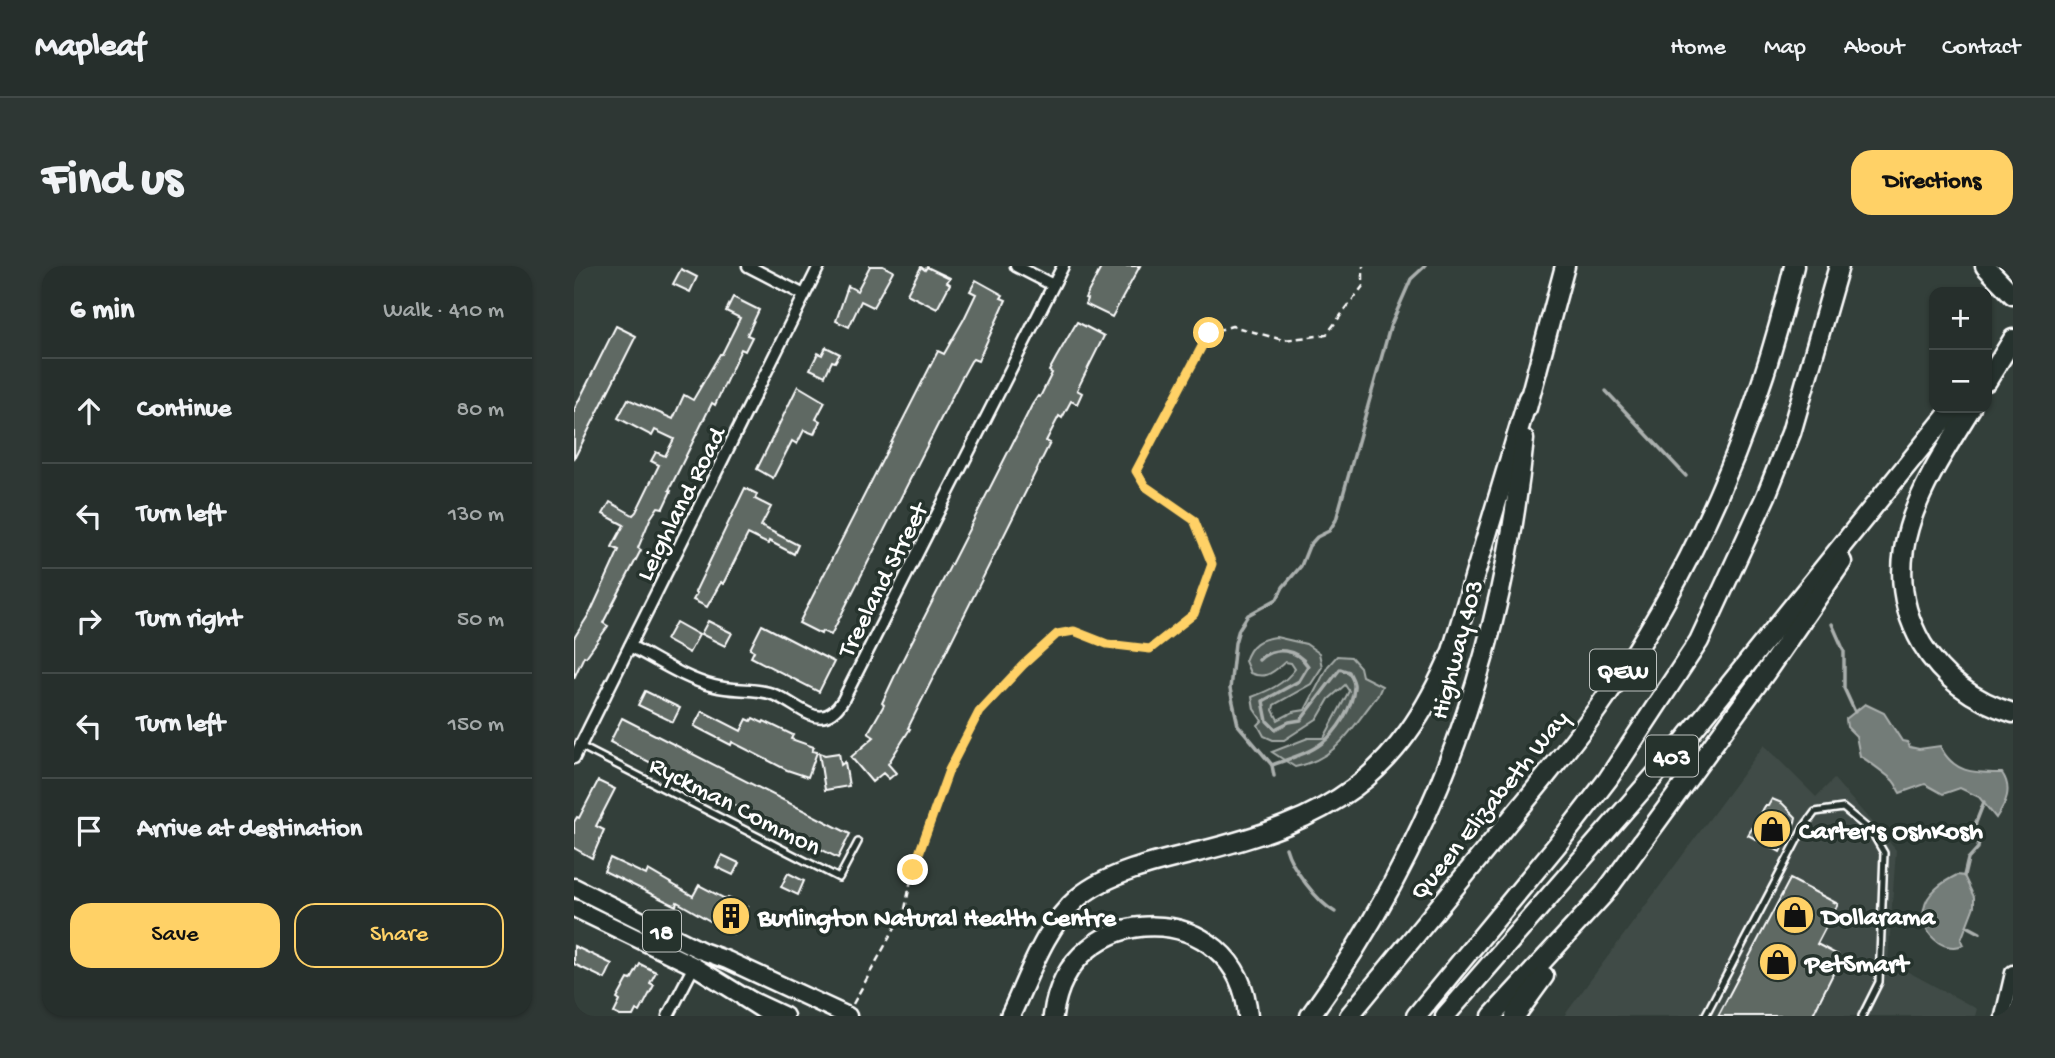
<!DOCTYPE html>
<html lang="en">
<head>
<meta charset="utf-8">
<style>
	body { margin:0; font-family:"Gochi Hand",sans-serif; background:#2e3734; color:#f1f3f6 }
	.controls { position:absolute; right:21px; top:21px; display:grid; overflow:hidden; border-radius:14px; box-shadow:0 2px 5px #0004 }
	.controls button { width:63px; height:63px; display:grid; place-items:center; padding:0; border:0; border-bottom:2px solid #424a48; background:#262f2c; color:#f1f3f6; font:35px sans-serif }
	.stop { position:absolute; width:21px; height:21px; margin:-16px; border:5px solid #ffd166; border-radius:50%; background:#fff }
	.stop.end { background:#ffd166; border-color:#fff; box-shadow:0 2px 7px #0008 }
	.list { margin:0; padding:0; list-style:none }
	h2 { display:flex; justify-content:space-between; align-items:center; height:91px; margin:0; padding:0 28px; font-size:30px }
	h2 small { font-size:23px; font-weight:400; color:#a4a9a9 }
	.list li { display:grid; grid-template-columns:46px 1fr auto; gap:21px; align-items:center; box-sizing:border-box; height:105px; padding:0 28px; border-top:2px solid #424a48 }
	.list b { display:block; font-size:26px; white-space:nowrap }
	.list em { font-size:23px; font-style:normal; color:#a4a9a9 }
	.actions { display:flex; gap:14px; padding:21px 28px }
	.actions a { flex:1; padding:16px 0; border:2px solid #ffd166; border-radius:21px; text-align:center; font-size:24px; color:#ffd166 }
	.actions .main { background:#ffd166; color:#111 }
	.icon { flex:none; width:38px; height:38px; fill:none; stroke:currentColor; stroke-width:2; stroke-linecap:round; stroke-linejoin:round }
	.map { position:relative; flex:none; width:1439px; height:750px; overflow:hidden; border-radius:21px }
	header { display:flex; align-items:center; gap:42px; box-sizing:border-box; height:98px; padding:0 35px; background:#262f2c; border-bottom:2px solid #424a48 }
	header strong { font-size:33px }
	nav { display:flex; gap:38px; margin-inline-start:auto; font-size:24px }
	.intro { display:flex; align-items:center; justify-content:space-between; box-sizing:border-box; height:168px; padding:0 42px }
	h1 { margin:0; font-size:49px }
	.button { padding:18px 32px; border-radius:21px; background:#ffd166; color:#111; font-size:24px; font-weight:700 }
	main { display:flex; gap:42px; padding:0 42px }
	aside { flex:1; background:#262f2c; border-radius:21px; box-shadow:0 2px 5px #0004 }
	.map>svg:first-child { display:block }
</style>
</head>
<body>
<header>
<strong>Mapleaf</strong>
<nav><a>Home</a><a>Map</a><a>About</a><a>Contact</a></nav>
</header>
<div class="intro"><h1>Find us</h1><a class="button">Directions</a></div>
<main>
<aside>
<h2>6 min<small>Walk · 410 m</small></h2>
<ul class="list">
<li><svg class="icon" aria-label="ahead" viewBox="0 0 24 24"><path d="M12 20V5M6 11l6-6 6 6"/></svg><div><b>Continue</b></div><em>80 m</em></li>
<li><svg class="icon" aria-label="left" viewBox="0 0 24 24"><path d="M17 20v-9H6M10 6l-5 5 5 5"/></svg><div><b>Turn left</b></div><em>130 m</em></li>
<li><svg class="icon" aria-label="right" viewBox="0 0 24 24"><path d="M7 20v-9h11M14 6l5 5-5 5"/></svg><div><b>Turn right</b></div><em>50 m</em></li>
<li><svg class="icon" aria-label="left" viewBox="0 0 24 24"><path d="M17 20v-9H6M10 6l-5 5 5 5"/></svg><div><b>Turn left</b></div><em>150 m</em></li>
<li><svg class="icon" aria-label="arrive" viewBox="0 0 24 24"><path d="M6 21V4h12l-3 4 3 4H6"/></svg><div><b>Arrive at destination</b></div></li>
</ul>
<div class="actions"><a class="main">Save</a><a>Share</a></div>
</aside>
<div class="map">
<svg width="1439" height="750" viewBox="0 0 1439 750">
	<rect width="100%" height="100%" fill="#333f3a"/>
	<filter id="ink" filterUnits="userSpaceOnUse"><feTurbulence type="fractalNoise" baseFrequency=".0143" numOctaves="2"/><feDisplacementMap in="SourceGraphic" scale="14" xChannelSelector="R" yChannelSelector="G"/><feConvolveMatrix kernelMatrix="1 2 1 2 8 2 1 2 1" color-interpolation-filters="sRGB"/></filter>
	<g filter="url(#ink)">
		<!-- built -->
		<path fill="#404c47" d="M 1190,479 L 1242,531 L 1260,513 L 1322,584 L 1314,695 L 1403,743 L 1401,750 L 990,750 Z"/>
		<!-- green -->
		<path fill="#4d5853" stroke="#a6aca9" stroke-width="2" d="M 702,371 L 732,378 L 745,387 L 748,401 L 737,418 L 700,439 L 699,444 L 704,454 L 719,446 L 731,444 L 754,400 L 763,390 L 777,391 L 786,401 L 788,410 L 808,420 L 804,429 C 777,462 765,492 721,501 L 698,486 L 734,472 L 750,472 L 775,425 L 771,419 L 755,433 L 744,452 L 710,474 L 699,474 L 690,470 L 684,459 L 688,455 L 680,443 L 678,431 C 696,424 710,418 721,403 L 717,397 L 711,396 C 699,406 692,414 676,407 L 671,395 C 677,378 685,373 702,371 Z"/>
		<!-- water -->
		<g fill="#737b78" stroke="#abb0ae" stroke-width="2">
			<path d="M 1291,438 L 1310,447 L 1328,475 L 1333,476 L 1336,481 L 1345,483 L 1366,480 C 1380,508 1400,507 1428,507 C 1439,523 1432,537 1422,552 L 1405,531 L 1386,522 L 1369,528 L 1351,518 L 1326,527 C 1323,523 1323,519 1320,516 C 1319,513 1290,492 1286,490 L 1282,470 L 1273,461 L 1272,453 Z"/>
			<path d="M 1383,609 L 1390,610 L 1400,631 L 1400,640 L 1387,674 L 1389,679 C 1368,688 1345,665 1350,643 C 1353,626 1369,616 1383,609 Z"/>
		</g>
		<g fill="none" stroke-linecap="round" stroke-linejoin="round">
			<!-- stream -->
			<g stroke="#abb0ae" stroke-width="3.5">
				<path d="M 1032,125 L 1112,210"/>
				<path d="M 1258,358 L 1270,385 L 1270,422 L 1281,446"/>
				<path d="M 685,394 C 700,379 723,383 734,400 L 725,415 L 689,435 L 693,455 L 701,463 L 715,456 L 727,454 L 766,403 L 775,406 C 777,411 781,416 780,421 C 779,441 763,466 748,477 C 734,488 714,493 698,499 L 700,510"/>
				<path d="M 698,499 L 664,459 L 656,423 L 661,377 L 665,363 L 674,349 L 703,333 L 709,321 L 727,300 L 735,280 L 743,271 L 755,265 L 762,254 L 816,61 L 837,13 L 851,0"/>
				<path d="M 712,582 C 717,601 743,636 761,646"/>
				<path d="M 1390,610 L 1394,593 L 1404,582 L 1405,575 L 1399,564 L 1410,536"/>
				<path d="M 1393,660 L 1406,667"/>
			</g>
		</g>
		<!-- building -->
		<g fill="#5f6964" stroke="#fff" stroke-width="2">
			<path d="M 296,0 L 309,0 L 319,5 L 299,41 L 287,35 L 275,61 L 262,55 L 274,20 L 283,25 Z"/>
			<path d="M 528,0 L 566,0 L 538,51 L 511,38 L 513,33 L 511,32 Z"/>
			<path d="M 347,1 L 351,4 L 353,1 L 376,12 L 373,16 L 376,18 L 363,43 L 333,28 Z"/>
			<path d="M 107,3 L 123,11 L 116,26 L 99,18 Z"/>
			<path d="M 402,14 L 429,29 L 427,32 L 432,34 L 404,95 L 399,93 L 397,95 L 386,115 L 257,369 L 248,365 L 247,368 L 225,357 L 364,85 L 370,88 L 390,53 L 402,28 L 396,25 Z"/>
			<path d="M 159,31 L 185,44 L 173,69 L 178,71 L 171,85 L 167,83 L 141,139 L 138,137 L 95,224 L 97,225 L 89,242 L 84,241 L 76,253 L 64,282 L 67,284 L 29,357 L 34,360 L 12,391 L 10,390 L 0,412 L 0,372 L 17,345 L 45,284 L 38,281 L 50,259 L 29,248 L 36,236 L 59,249 L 62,246 L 85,199 L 77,195 L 82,186 L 91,190 L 100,173 L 81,164 L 78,170 L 44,152 L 54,133 L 99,153 L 110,129 L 119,134 L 146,88 L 148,88 L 166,52 L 152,45 Z"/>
			<path d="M 503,56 L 530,70 L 503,124 L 508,127 L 503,138 L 497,135 L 488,152 L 485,150 L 472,175 L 476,177 L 334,462 L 336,463 L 314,498 L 322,507 L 315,513 L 309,507 L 298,516 L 277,491 L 300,471 L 294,467 L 310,439 L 308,437 L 324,403 L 458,139 L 464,130 L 466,131 L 478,107 L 475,105 L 482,92 Z"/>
			<path d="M 42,60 L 62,70 L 0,193 L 0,144 Z"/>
			<path d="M 252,81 L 266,88 L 261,96 L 258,95 L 251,110 L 236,103 L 244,87 L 248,89 Z"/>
			<path d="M 224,120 L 251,136 L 242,153 L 246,155 L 240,168 L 230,164 L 223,178 L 218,175 L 199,212 L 183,203 Z"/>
			<path d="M 171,222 L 183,228 L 181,233 L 197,241 L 187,260 L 224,279 L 220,288 L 195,275 L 194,278 L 174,268 L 149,318 L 147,316 L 133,341 L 119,334 L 123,327 L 121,326 Z"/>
			<path d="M 134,355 L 158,367 L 151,380 L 127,368 Z"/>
			<path d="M 102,356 L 125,369 L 115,387 L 92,374 Z"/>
			<path d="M 188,359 L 260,396 L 245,426 L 177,391 L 180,385 L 176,383 Z"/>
			<path d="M 71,425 L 106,442 L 99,456 L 64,439 Z"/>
			<path d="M 128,445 L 167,465 L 173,453 L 177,455 L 179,452 L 189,457 L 190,455 L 219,469 L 217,473 L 240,481 L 238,485 L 243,486 L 234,511 L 213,504 L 158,476 L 157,479 L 120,460 Z"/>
			<path d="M 48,452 L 276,568 L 264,592 L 36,476 Z"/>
			<path d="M 245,487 L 251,489 L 265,487 L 267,499 L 271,496 L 275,520 L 251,524 Z"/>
			<path d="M 24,515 L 41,523 L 22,560 L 30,564 L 18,592 L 0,582 L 0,556 L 3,551 L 5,552 Z"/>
			<path d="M 1198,533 L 1208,537 L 1222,551 L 1221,556 L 1206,586 L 1174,569 L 1191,540 L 1194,540 Z"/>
			<path d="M 148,589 L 165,597 L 159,609 L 142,601 Z"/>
			<path d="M 36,592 L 72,609 L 74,604 L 119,630 L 125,619 L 153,634 L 154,632 L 173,641 L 159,668 L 103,636 L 102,640 L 30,605 Z"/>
			<path d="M 214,607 L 230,615 L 224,629 L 207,621 Z"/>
			<path d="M 1216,613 L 1264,638 L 1243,678 L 1264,689 L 1263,700 L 1238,750 L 1144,750 Z"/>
			<path d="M 0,680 L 38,698 L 31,713 L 0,698 Z"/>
			<path d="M 66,698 L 82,706 L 76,717 L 80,719 L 66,746 L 62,744 L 59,750 L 46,750 L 40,747 L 46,735 L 43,733 L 54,713 L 57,714 Z"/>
		</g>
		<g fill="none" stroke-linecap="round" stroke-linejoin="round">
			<!-- lane casing -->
			<g stroke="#fff" stroke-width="10">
				<g id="lane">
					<path d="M 6,480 L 265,612 L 284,576"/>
					<path d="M 1131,750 L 1230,561 L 1241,546 L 1269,542 L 1298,566 L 1310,587 L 1305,716 L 1288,750"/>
				</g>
			</g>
			<!-- street casing -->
			<g stroke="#fff" stroke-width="15">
				<g id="street">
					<path d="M 174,0 L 230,29"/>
					<path d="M 442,0 L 479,19"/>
					<path d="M 56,380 C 83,394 111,413 140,420 C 158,425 177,422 195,427 C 223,434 246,472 269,434 L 489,0"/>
					<path d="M 0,492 L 245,0"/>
					<path d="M 94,750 L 121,698"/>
				</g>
			</g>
			<!-- secondary casing -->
			<g stroke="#fff" stroke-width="19">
				<path id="secondary" d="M 1429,750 L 1439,707"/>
			</g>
			<!-- primary casing -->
			<g stroke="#fff" stroke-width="21">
				<g id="primary">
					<path d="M 0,621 L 128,685 L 153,694 L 274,750"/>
					<path d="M 0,642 L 120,700 L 170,731 L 211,750"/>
				</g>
			</g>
			<!-- highway casing -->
			<g stroke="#fff" stroke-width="23">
				<g id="highway">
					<path d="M 1411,0 L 1439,29"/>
					<path d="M 1413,115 L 1439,73"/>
					<path d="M 953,142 L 991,0"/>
					<path d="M 1397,142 C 1352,215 1298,292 1348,378 C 1369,413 1400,435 1439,447"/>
					<path d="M 170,731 L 200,750"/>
					<path d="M 436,750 C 455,710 470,661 505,631 C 535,606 586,595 624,586 C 755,554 824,514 878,385 L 954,132"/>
					<path d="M 479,750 C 494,630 665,631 674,750"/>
					<path d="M 736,750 C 861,576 929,386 950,173"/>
					<path d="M 775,750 C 824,690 873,630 923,570 C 957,528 993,486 1024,442 C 1118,310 1184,157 1220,0"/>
					<path d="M 842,750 L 983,579 L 1034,513 L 1125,375 L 1192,230 L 1217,167 L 1265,0"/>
					<path d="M 871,750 L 1102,485 L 1379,142"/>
					<path d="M 918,750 L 1030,628 L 1192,406 L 1268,296"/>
					<path d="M 941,750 L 970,710"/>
				</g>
			</g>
			<!-- path -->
			<path stroke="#fff" stroke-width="2.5" stroke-dasharray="7 5" stroke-linecap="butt" d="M 279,738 L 331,643 L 339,604 L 375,504 L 405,446 L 449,399 L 483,368 L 500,365 L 533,378 L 576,383 L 620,348 L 638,298 L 620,254 L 571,220 L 562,205 L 635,67 L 658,60 L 709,74 L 752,69 L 789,20 L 789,0"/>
			<!-- lane -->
			<use href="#lane" stroke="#26332d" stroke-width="5"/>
			<!-- street -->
			<use href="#street" stroke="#26332d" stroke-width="10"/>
			<!-- secondary -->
			<use href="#secondary" stroke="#26332d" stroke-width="14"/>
			<!-- primary -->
			<use href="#primary" stroke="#26332d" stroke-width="16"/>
			<!-- highway -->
			<use href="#highway" stroke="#26332d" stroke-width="18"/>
		</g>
	</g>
	<g fill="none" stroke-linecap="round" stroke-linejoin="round" filter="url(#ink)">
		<!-- route -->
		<path stroke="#ffd166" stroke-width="9" d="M 339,604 L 375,504 L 405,446 L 449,399 L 483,368 L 500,365 L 533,378 L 576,383 L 620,348 L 638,298 L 620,254 L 571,220 L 562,205 L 635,67"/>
	</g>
	<!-- icons -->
	<defs>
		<g id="shop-disc" transform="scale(2.0125)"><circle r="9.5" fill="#ffd166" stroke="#26332d"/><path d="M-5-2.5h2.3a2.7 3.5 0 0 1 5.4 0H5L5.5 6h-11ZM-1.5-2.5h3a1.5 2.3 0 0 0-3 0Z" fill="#111"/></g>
		<g id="building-disc" transform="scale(2.0125)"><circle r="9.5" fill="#ffd166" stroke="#26332d"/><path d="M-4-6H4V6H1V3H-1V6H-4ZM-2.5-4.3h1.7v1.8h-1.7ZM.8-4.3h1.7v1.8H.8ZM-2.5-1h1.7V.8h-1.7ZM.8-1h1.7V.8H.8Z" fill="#111"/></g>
	</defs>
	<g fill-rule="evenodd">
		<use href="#shop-disc" x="1198" y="563"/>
		<use href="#shop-disc" x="1221" y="649"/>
		<use href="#building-disc" x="157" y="650"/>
		<use href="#shop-disc" x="1204" y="696"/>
	</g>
	<g text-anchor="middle" stroke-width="7" stroke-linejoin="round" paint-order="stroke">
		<!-- shield labels -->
		<g fill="#26332d" stroke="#bec2c0" stroke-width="2">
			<rect x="1016" y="383.5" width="66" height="41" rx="5"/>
			<rect x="1072" y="469.5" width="52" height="41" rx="5"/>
			<rect x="69" y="644.5" width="38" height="41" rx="5"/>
		</g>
		<g font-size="24" font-weight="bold" fill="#fff">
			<text x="1049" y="412">QEW</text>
			<text x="1098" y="498">403</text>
			<text x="88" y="673">18</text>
		</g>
		<!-- street labels -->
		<g font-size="26" fill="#fff" stroke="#26332d">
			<text transform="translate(105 237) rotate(-63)" y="9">Leighland Road</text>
			<text transform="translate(307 313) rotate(-63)" y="9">Treeland Street</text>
			<text transform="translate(881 383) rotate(-75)" y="9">Highway 403</text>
			<text transform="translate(162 538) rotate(27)" y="9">Ryckman Common</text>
			<text transform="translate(914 538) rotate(-51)" y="9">Queen Elizabeth Way</text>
		</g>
		<!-- poi labels -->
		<g font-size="26" font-weight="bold" fill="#fff" stroke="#26332d" text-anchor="start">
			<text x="1225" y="572">Carter's OshKosh</text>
			<text x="1248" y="658">Dollarama</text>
			<text x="184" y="659">Burlington Natural Health Centre</text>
			<text x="1231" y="705">PetSmart</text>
		</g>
	</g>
</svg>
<div class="controls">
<button>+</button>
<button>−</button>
</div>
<div class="stop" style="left:635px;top:67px"></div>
<div class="stop end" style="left:339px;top:604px"></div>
</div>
</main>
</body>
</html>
